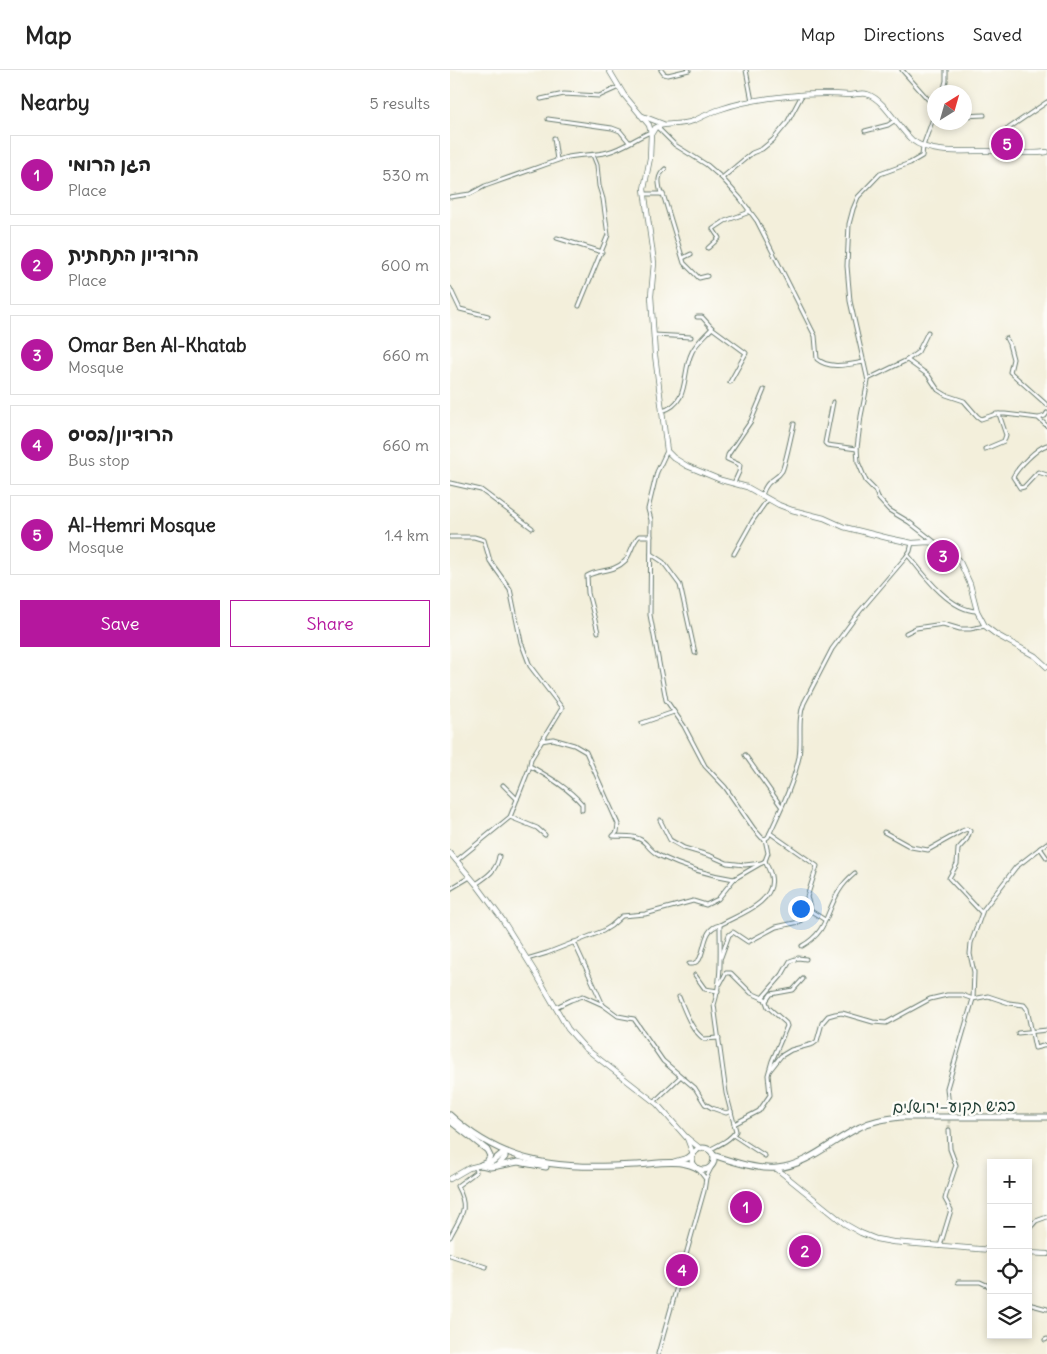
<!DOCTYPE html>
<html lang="en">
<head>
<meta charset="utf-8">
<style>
	body { margin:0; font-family:Delius,"Playpen Sans Hebrew",sans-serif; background:#f6f6f6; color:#222 }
	.controls { position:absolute; right:15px; bottom:15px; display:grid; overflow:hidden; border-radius:0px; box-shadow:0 2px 8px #0003 }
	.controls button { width:45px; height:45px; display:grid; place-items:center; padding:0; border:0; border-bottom:1px solid #e0e0e0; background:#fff; color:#222; font:25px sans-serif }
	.compass { position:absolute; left:477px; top:15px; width:45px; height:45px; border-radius:50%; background:#fff; box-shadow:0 2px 8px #0003; rotate:37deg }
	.you { position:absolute; left:350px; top:838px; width:18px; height:18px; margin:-12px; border:4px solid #fff; border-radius:50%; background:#1a73e8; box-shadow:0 0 0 8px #1a73e833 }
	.badge { display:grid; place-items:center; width:32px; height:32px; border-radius:50%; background:#b5179e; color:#fff; font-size:16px; font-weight:700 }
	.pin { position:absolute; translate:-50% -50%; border:2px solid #fff; box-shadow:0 1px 5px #0006 }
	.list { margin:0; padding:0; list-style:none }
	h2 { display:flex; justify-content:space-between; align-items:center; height:65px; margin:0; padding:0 20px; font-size:21px }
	h2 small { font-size:16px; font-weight:400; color:#767676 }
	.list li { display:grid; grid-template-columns:32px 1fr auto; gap:15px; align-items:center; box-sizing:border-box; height:80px; margin:0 10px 10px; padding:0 10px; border:1px solid #e0e0e0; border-radius:0px }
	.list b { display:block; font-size:19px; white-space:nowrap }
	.list p { margin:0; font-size:16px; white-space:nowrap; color:#767676 }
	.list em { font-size:16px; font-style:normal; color:#767676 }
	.actions { display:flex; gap:10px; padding:15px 20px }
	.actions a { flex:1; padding:11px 0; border:1px solid #b5179e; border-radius:0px; text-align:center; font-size:18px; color:#b5179e }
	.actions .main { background:#b5179e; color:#fff }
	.icon { flex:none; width:28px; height:28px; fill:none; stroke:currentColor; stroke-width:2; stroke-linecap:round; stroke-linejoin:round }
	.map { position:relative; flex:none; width:597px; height:1284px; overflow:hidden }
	header { display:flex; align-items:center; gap:30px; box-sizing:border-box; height:70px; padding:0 25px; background:#fff; border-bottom:1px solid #e0e0e0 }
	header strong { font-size:24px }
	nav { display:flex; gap:28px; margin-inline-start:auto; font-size:18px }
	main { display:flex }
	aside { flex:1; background:#fff }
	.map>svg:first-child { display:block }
</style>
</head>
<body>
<header>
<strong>Map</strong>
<nav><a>Map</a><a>Directions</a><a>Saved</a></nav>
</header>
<main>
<aside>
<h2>Nearby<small>5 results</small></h2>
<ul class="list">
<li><span class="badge">1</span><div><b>הגן הרומי</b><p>Place</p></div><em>530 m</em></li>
<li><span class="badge">2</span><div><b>הרודיון התחתית</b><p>Place</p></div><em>600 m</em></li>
<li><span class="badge">3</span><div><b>Omar Ben Al-Khatab</b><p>Mosque</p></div><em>660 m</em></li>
<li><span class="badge">4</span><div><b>הרודיון/בסיס</b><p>Bus stop</p></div><em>660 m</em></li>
<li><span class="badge">5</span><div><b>Al-Hemri Mosque</b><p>Mosque</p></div><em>1.4 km</em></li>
</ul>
<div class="actions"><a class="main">Save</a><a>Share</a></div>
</aside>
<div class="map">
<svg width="597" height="1284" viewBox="0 0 597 1284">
	<rect width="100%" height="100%" fill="#fdfcf7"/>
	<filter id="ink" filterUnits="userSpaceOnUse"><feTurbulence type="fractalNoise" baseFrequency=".02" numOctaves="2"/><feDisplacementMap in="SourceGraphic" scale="10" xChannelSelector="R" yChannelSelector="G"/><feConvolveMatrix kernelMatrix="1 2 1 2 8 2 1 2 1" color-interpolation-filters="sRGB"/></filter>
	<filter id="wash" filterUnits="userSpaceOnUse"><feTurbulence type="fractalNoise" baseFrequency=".0096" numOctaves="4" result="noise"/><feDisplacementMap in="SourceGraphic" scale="20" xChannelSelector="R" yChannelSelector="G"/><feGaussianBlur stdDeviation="1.12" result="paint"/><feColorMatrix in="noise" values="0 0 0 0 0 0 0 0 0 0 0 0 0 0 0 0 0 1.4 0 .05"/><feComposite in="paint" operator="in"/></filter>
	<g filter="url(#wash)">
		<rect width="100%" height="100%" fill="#f3efdb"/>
	</g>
	<g filter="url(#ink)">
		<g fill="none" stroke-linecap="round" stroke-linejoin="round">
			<!-- street-tunnel -->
			<path stroke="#c9cbba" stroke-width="3" stroke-dasharray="3 1.5" stroke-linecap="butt" d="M 499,1037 L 499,1060"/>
			<!-- street casing -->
			<g stroke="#697b6e" stroke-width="5">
				<g id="street">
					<path d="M 211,0 L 214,4 L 218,5 L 239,0"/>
					<path d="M 296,0 L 302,31"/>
					<path d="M 452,0 L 484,36"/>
					<path d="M 493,22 L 496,11 L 496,0"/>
					<path d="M 91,29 L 114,24 L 149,26 L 169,17"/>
					<path d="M 484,46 L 473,76 L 472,86 L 460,93 L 430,104 L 408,127 L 403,139 L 399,154 L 397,196 L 400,231 L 418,311 L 411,346 L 407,378 L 408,392 L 416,411 L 425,420 L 429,429 L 439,440 L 459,452 L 486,473"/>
					<path d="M 514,46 L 534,45"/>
					<path d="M 98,49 L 162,58 L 170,61 L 179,72"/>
					<path d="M 207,57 L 225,75 L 257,95 L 272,108 L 290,128 L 307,151 L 365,266 L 367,289 C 380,300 400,294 414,292"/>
					<path d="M 415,61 L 438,55 L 444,51"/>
					<path d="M 104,68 L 107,90"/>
					<path d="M 544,81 L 549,69 L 556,60 L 597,32"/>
					<path d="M 272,108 L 302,83 L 312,79 L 323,70 L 337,53 L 352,25"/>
					<path d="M 195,124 L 213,124 L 234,193 L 249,208 L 257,206"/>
					<path d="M 211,124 C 209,114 206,107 215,99"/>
					<path d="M 0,127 L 20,124 L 35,116 L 114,88 C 129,84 143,86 158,82 C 171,79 185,69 198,63 L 201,63"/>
					<path d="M 107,168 L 152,182"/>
					<path d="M 258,178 L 269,168 L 263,159 L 275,151 L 297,143 L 299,139"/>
					<path d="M 233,188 L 241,184"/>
					<path d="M 0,218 L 10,239 L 38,246"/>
					<path d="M 129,236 L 158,165 L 153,129 L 149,116 L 147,95 L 143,85"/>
					<path d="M 247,247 L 252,247 L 262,258 L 296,283 L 280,312"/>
					<path d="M 204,265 L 241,267"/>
					<path d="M 556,268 L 559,274 L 563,289 L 560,302 L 597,335"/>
					<path d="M 457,290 L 468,282 L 478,262"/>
					<path d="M 418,309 L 457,290 L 478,305 L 488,320 L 496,325 L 514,331 L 527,346 L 531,349 L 546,344 L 555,344 L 588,348 L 597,356"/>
					<path d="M 383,332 L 375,373 L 377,375 L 407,379"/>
					<path d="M 212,341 C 241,333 231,303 242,282 C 246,273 256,265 262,258"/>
					<path d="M 589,348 L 595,346 L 597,343"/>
					<path d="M 597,375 C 587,378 568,397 563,407 L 570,418 L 574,417 L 588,402 L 597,405"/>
					<path d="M 535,379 L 554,371 L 556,365 L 549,344"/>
					<path d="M 217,381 L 207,402 L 198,439 L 201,450 L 200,545 L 216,630 L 234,656 L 255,696 L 275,717 L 304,759 L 312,768 L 315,769"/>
					<path d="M 0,413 L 31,420 L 82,458"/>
					<path d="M 284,413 L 289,402 L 290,395 L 277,389 L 278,385 L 301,351 L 314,320"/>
					<path d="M 312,425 C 318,407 326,411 332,401 C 336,392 341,365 344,354"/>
					<path d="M 0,467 L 24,467 L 34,470 L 40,491 L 60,519 L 71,572 L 80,596 L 112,638 L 81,689 L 79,699 L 60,747 L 6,791"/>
					<path d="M 201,484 L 213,492 L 230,515 L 245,583"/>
					<path d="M 284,484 L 303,450 L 318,429"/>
					<path d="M 458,485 C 473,504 500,541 527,541"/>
					<path d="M 148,562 L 138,523 L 137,506 C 149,499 163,503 175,491 C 181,484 182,473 189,466 L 201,466"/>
					<path d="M 456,563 L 466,558 L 493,554 L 510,559 L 520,559 L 535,556"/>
					<path d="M 192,653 L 224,642"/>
					<path d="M 91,671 L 103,669 L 124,675 L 136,682 L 168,754 L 167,762 L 163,766 C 174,767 187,764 196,774 C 200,779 204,783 210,786 C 233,797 259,805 284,809"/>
					<path d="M 295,685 L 331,736"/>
					<path d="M 80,696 C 99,707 117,717 132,734 L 132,740"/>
					<path d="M 53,715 L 67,729"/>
					<path d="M 60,747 L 87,758 L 95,765"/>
					<path d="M 210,750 L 220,770 L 234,778 L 261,786 L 277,793 L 295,795 L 312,793"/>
					<path d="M 434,762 L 461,777 L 478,780 L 512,761 L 517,759 L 520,761 L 517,769 L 508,779 L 507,794 L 499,808 L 531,842"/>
					<path d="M 320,763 L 367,796 L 357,827 L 361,841 L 375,850"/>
					<path d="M 315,769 L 318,767 C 330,741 343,715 349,687 C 352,669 347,650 354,633 L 382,579 L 410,541 L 456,487 L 460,481 L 462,473"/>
					<path d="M 590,778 L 597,788"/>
					<path d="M 26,814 C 38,806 47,800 49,786"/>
					<path d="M 0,819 L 20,807"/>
					<path d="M 124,872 L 153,935"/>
					<path d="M 352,876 C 378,861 375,844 389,821 C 393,814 399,808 405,803"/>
					<path d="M 271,887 L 279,865 L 283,862 L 298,872 L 326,857 L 349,852 L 361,841"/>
					<path d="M 77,889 L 97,883 L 153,861 L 161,856 L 172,846 L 195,844 L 243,831 L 256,835 L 268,829 L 284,809 L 315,791"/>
					<path d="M 239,894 L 243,894 L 249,890 C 256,878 253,858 270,855"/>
					<path d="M 245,905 L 255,919 L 268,921"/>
					<path d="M 270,914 L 276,903 L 281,903 L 301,923 L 315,929 L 318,937 L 336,953 L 337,956 L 322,991 L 318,1005 L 320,1025 L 309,1041 L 284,1054"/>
					<path d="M 229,927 C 235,941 241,960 254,969 L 269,968"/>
					<path d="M 312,928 L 332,905 L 340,891 L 348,888 L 356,889"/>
					<path d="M 316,931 L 321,924 L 343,920 L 353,909"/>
					<path d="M 106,937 L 121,930 L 133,926 L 153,935 L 168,946 L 184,949 L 213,991 L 245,1018 L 255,1034 L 262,1038 L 276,1043 L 281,1041"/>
					<path d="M 568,963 L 597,960"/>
					<path d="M 320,1000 L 331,986 L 341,980 L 363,974 L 367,971 L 372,953 L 378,946 L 385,944 L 392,943 L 423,952 L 436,953 L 480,929 L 497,925 L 512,925 L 523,929 L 538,926 L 559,933 L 574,935 L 577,939 L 585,978 L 597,975"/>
					<path d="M 204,1032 L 230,1007"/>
					<path d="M 499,1037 L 497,1018 L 523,929 L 524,902 L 520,884 L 521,873 L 533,840 L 566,797 L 597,773"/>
					<path d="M 283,1065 L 315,1086"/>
					<path d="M 259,1080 C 269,1075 280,1070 286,1061 L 276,1023 L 264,935 C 272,909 270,882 270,855 C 287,845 327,833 321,806 C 320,801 317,796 315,791 L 318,783 L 315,769"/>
					<path d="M 248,1099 L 255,1108"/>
					<path d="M 578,1160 L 586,1151 L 597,1147"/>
					<path d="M 0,1167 C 11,1145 20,1140 7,1116 L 26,1102 L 25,1097"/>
					<path d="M 490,1176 L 501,1140 L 495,1129 L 496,1125 L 506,1095 L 500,1079 L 499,1060"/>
					<path d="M 0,1185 L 36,1197"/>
					<path d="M 508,1212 L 530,1212 L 541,1217"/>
					<path d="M 578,1234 L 597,1239"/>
					<path d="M 595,1270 L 597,1269"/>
					<path d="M 208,1284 L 254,1121 L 256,1108 L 261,1098"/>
				</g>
			</g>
			<!-- secondary casing -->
			<g stroke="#697b6e" stroke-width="6">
				<g id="secondary">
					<path d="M 159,0 L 174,25 L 199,55 L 201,63 L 200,88 L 194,119 L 204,193 L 201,226 L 205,285 L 217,381 L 224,388 L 237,396 L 271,410 L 297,417 L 329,435 L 342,440 L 374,448 L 394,457 L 438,468 L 462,473 L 479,472 L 496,477 L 510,492 L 520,514 L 527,541 L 535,556 L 547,565 L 585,586 L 597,597"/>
					<path d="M 190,45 L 213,54"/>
					<path d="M 202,63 L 205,58 L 209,56 C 220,53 232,55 243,51 C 252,47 261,42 271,39 C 306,27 361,22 399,25 C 405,25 412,22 417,24 C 435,30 448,58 462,70 C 482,86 520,80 544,81 C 562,82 579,85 597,82"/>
					<path d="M 0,783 L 26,814 L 52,849 L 85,902 L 118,959 L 135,978 L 207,1034 L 236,1067 L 251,1079"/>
					<path d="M 237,1068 L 243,1084"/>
					<path d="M 327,1099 L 395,1154 L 411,1163 L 426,1169 L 443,1172 L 541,1180"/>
					<path d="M 0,1109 L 19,1098 L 31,1095"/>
					<path d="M 578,1183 L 597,1184"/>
				</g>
			</g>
			<!-- primary casing -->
			<g stroke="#697b6e" stroke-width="7">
				<g id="primary">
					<path d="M 0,1045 C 56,1097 113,1099 185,1095 C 204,1094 228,1089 245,1097"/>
					<path d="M 0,1051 L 37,1080 L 40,1086 L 37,1092 L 31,1095"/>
					<circle cx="253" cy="1089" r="11"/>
					<path d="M 263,1085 C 280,1091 309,1100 327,1098 C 358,1095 383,1070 410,1057 C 423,1050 437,1049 451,1047 L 597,1047"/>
					<path d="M 224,1092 L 238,1088 L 243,1084"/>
					<path d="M 31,1095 L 40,1097 L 47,1096 L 55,1087 L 55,1082"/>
					<path d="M 34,1095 C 48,1091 46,1086 55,1082"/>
					<path d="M 47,1096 L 68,1092 L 96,1097"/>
				</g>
			</g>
			<!-- street -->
			<use href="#street" stroke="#fff" stroke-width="3"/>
			<!-- secondary -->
			<use href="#secondary" stroke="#fff" stroke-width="4.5"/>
			<!-- primary -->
			<use href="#primary" stroke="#fff" stroke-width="5"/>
		</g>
	</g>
	<g text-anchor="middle" stroke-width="5" stroke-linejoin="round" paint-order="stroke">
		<!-- street labels -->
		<g font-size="16" fill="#1f3d34" stroke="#fdfcf7">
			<text transform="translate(504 1036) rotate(-1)" y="6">כביש תקוע–ירושלים</text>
		</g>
	</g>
</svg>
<div class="controls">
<button>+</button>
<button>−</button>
<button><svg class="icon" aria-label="locate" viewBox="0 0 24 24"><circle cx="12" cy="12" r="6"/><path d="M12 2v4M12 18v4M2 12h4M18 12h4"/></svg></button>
<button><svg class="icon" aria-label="layers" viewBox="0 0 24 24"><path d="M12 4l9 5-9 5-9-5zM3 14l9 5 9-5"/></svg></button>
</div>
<svg class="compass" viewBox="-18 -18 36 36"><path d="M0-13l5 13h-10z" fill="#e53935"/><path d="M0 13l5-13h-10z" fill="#767676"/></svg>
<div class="you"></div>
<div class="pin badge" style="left:296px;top:1137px">1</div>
<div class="pin badge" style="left:355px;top:1181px">2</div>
<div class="pin badge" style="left:493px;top:486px">3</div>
<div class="pin badge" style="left:232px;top:1200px">4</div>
<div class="pin badge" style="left:557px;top:74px">5</div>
</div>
</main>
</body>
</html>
